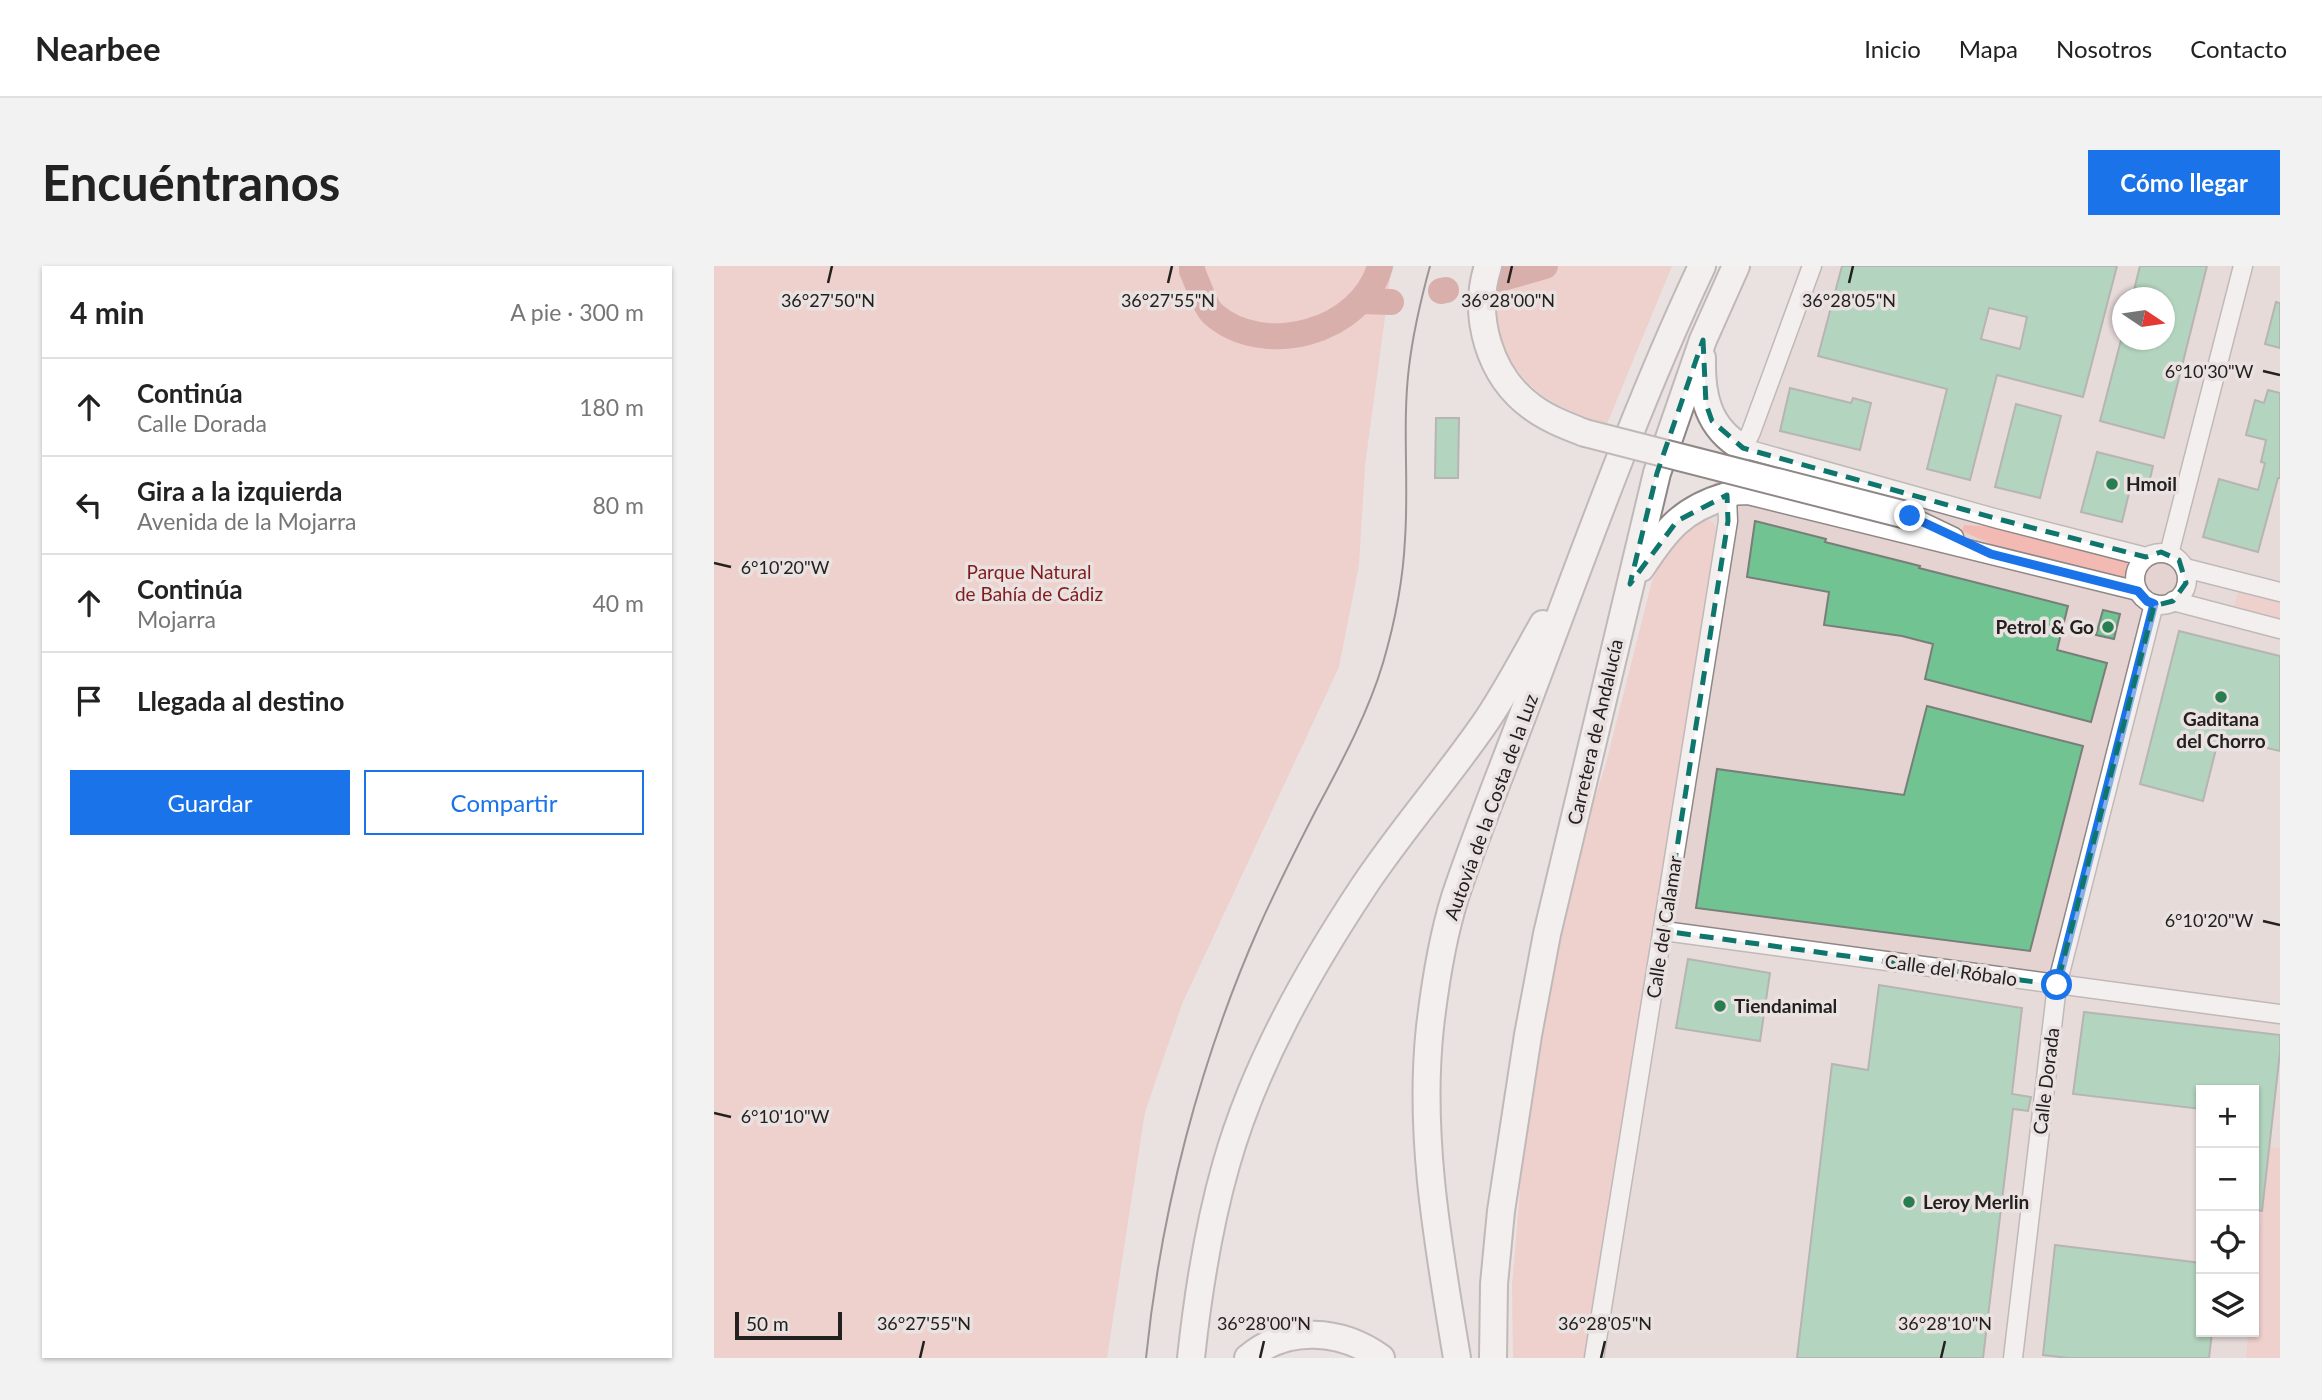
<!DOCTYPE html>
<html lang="es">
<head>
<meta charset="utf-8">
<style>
	body { margin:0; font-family:Lato,sans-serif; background:#f2f2f2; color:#222 }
	.controls { position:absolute; right:21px; bottom:21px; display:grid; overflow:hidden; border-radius:0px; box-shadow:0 2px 5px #0004 }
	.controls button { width:63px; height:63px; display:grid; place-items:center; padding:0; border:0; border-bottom:2px solid #e0e0e0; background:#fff; color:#222; font:35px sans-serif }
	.compass { position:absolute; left:1398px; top:21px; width:63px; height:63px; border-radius:50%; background:#fff; box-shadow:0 2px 5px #0004; rotate:103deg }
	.scale { position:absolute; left:21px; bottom:18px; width:107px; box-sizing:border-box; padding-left:7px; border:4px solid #232020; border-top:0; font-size:19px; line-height:24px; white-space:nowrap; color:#232020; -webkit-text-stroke:5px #eae2e1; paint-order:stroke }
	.stop { position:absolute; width:21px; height:21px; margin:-16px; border:5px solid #1a73e8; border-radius:50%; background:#fff }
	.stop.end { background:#1a73e8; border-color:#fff; box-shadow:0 2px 7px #0008 }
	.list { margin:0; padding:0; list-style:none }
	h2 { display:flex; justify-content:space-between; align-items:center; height:91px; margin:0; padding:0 28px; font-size:30px }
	h2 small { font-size:23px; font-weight:400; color:#767676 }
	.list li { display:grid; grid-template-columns:46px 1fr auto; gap:21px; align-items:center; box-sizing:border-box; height:98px; padding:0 28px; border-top:2px solid #e0e0e0 }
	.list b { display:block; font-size:26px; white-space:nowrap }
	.list p { margin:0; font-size:23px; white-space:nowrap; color:#767676 }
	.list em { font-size:23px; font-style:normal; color:#767676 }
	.actions { display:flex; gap:14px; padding:21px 28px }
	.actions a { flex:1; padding:16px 0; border:2px solid #1a73e8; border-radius:0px; text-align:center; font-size:24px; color:#1a73e8 }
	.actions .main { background:#1a73e8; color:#fff }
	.icon { flex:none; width:38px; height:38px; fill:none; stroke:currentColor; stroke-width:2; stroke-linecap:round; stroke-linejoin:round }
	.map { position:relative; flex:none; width:1566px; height:1092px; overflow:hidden; border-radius:0px }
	header { display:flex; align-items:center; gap:42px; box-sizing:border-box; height:98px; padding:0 35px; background:#fff; border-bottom:2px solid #e0e0e0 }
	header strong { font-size:33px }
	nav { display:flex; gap:38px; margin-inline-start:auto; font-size:24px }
	.intro { display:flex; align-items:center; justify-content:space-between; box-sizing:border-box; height:168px; padding:0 42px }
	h1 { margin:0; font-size:49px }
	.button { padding:18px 32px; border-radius:0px; background:#1a73e8; color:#fff; font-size:24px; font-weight:700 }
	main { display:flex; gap:42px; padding:0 42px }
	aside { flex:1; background:#fff; border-radius:0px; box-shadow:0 2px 5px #0004 }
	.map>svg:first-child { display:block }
</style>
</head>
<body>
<header>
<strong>Nearbee</strong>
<nav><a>Inicio</a><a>Mapa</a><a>Nosotros</a><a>Contacto</a></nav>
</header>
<div class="intro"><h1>Encuéntranos</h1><a class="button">Cómo llegar</a></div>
<main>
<aside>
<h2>4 min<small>A pie · 300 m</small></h2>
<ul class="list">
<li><svg class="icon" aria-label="ahead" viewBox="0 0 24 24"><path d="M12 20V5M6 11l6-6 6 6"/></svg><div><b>Continúa</b><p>Calle Dorada</p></div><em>180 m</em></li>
<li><svg class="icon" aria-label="left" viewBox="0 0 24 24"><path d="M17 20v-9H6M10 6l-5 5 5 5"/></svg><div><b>Gira a la izquierda</b><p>Avenida de la Mojarra</p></div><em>80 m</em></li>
<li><svg class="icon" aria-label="ahead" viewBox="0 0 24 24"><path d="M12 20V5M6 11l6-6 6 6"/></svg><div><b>Continúa</b><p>Mojarra</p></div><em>40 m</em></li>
<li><svg class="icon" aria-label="arrive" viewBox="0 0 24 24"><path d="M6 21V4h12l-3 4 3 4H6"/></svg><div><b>Llegada al destino</b></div></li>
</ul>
<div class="actions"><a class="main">Guardar</a><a>Compartir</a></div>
</aside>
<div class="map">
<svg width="1566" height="1092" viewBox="0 0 1566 1092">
	<rect width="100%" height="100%" fill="#eae2e1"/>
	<!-- built -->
	<path fill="#e4d3d1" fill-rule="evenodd" d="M 1086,0 L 1566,0 L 1566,882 L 1554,881 L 1540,1017 L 1540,824 L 1487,824 L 1487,1066 L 1534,1066 L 1532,1092 L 872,1092 L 1003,265 L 999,256 L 990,252 L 1017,163 L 1024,165 L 1030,162 ZM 1408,32 L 1450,32 L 1450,74 L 1408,74 Z"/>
	<!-- green -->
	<g fill="#f3bab4">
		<path d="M 0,0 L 680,0 L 677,6 L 651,200 L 645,299 L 625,401 L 468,738 L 431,846 L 393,1092 L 0,1092 Z"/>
		<path d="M 786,0 L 958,0 L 893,158 C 845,143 811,127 789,80 C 782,64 778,44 779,26 C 780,18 784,8 786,0 Z"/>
		<path d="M 990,252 L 999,256 L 1003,265 L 872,1092 L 799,1092 L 798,1019 L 808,901 L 830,755 L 864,582 L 891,501 L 938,315 L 947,295 L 969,263 Z"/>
		<path d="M 1250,259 L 1281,261 L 1409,292 L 1413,297 L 1414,305 L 1410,311 L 1403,313 L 1293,285 L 1248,265 Z"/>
		<path d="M 1525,323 L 1566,334 L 1566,355 L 1519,343 Z"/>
		<path d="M 1554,881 L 1566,882 L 1566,1092 L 1532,1092 L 1534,1066 L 1540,1066 L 1540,1017 Z"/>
	</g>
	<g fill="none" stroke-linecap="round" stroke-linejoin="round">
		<!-- river -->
		<g stroke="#c6726b" stroke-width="26">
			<path d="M 478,0 L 478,5 C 483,15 491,41 499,48 C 550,93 648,66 666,0"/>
			<path d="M 785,13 L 831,0"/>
			<path d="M 727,25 L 732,24"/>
			<path d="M 648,35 L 677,36"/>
		</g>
	</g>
	<!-- building -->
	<g fill="#71c392" stroke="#787e7a" stroke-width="2" fill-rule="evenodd">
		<path d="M 1128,0 L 1403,0 L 1369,131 L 1283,109 L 1256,214 L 1213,203 L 1233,123 L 1104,90 ZM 1275,42 L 1313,51 L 1306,83 L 1267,73 Z"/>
		<path d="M 1426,0 L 1493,0 L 1450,172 L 1386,155 L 1407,74 L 1451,74 L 1451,32 L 1418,32 Z"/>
		<path d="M 1562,36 L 1566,37 L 1566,82 L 1551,78 Z"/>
		<path d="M 1076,122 L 1137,137 L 1139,132 L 1157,137 L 1146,184 L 1066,165 Z"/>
		<path d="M 1554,124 L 1566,127 L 1566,212 L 1564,212 L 1544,286 L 1489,271 L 1505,213 L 1544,224 L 1551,197 L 1547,196 L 1552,174 L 1532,169 L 1541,134 L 1550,137 Z"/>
		<path d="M 1302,138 L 1347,150 L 1326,232 L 1281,221 Z"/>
		<path d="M 722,152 L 745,152 L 744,212 L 721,212 Z"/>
		<path d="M 1383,186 L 1439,200 L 1433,227 L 1416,223 L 1408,256 L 1367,246 Z"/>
		<path d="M 1041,255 L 1112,273 L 1111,276 L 1206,300 L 1205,302 L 1354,340 L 1343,384 L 1393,397 L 1377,456 L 1211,413 L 1219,378 L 1188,370 L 1110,359 L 1115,326 L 1033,311 Z"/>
		<path d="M 1389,344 L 1406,348 L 1400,373 L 1382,369 Z"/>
		<path d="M 1465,365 L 1566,390 L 1566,485 L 1505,471 L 1489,535 L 1426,518 Z"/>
		<path d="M 1213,440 L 1369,480 L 1316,685 L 982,642 L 1003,503 L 1190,529 Z"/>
		<path d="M 974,693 L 1056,707 L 1046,775 L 962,762 Z"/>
		<path d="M 1165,719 L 1308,742 L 1298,828 L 1317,831 L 1314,845 L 1299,843 L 1269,1092 L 1083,1092 L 1118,798 L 1154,804 Z"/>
		<path d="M 1370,746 L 1566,769 L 1566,786 L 1548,945 L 1540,944 L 1540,824 L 1487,824 L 1487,843 L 1359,828 Z"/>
		<path d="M 1341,979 L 1487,997 L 1487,1066 L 1498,1066 L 1495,1092 L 1354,1092 L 1329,1089 Z"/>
	</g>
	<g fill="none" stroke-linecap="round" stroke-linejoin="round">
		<!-- minor casing -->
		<g stroke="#8e8786" stroke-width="21">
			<g id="minor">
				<path d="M 1098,0 L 1037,166 L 1029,182 L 1284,253 L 1432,291"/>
				<path d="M 1196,250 L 1240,271"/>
				<circle cx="1447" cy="313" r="26"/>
				<path d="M 1455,288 L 1529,0"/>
				<path d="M 1471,302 L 1566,326"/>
				<path d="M 1459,335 L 1566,363"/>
				<path d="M 950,665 L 1566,748"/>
				<path d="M 880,1092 L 1014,255 L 1013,230 L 1034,229 L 1424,325"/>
				<path d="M 1299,1092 L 1343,719 L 1440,338"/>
			</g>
		</g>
		<!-- highway casing -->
		<g stroke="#8e8786" stroke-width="30">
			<g id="highway">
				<path d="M 774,0 C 758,50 775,110 818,141 C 834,153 853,160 871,167"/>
				<path d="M 988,92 C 987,130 994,162 1029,182"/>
				<path d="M 927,302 C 952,264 968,243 1013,230"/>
				<path d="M 477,1092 C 484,1027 494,962 512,899 C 540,800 593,706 650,620 C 688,563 734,511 773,454 C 793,424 811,390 829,358"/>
				<path d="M 534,1092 C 573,1059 627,1063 667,1092"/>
				<path d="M 743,1092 C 725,983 704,872 716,761 C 721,718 728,673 741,631 C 764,562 792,495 817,427 C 871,284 923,138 988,0"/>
				<path d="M 779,1092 L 780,1018 L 787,945 L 814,769 L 833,668 L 943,207 L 989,74 L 1022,0"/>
			</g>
		</g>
		<!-- minor -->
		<use href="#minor" stroke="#fff" stroke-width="18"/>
		<!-- highway -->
		<use href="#highway" stroke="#fff" stroke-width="26"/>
		<!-- tram -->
		<path stroke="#3c3938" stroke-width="2" d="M 432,1092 C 447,945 485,797 545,661 C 562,623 581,585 600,548 C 626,499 653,450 669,397 C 681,356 689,315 691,273 C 695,216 688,158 695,101 C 699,67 707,33 716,0"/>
		<!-- highway-bridge casing -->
		<g stroke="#8e8786" stroke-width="30" stroke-linecap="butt">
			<path id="highway-bridge" d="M 871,167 L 1196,250"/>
		</g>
		<!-- highway-bridge -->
		<use href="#highway-bridge" stroke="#fff" stroke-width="26"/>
	</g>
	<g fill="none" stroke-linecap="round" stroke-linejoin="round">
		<!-- route -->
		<path stroke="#1a73e8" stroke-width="9" d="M 1196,250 L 1277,288 L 1424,325 L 1433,335 L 1440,338 L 1343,719"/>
	</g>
	<!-- marked area -->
	<path d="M0 0H1566V1092H0ZM 989,74 L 992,138 L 998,155 L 1029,182 L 1284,253 L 1432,291 L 1447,286 L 1465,294 L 1472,317 L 1459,335 L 1440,340 L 1343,719 L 950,665 L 1014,255 L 1013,229 L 963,255 L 916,318 L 943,207 Z" fill="#eae2e1" fill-opacity=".55" fill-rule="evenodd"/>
	<path fill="none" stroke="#0f766e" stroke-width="5" stroke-dasharray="14 9" stroke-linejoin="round" d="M 989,74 L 992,138 L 998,155 L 1029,182 L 1284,253 L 1432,291 L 1447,286 L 1465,294 L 1472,317 L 1459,335 L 1440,340 L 1343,719 L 950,665 L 1014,255 L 1013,229 L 963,255 L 916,318 L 943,207 Z"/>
	<!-- ticks -->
	<path fill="none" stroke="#232020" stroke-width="2.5" d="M 114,17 L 118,0M 454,17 L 458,0M 794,17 L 798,0M 1135,17 L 1139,0M 1549,105 L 1566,109M 0,297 L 17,301M 1549,655 L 1566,659M 0,847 L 17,851M 206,1092 L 210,1075M 546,1092 L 550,1075M 887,1092 L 891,1075M 1227,1092 L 1231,1075"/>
	<!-- markers -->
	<g fill="#287e51" stroke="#eae2e1" stroke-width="2.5">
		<circle cx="1398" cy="218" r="7"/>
		<circle cx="1394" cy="361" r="7"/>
		<circle cx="1507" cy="431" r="7"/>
		<circle cx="1006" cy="740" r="7"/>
		<circle cx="1195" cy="936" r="7"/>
	</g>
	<g text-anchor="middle" stroke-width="7" stroke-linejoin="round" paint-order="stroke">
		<!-- poi labels -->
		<g font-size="19" font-weight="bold" fill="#232020" stroke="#eae2e1" text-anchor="start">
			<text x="1412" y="225">Hmoil</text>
			<text x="1380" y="368" text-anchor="end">Petrol &amp; Go</text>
			<text x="1507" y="460" text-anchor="middle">Gaditana<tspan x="1507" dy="22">del Chorro</tspan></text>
			<text x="1020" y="747">Tiendanimal</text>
			<text x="1209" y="943">Leroy Merlin</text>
		</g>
		<!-- park labels -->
		<g font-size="19" fill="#811b1c" stroke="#eae2e1">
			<text x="315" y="313">Parque Natural<tspan x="315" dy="22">de Bahía de Cádiz</tspan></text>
		</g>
		<!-- street labels -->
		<g font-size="19" fill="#232020" stroke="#eae2e1">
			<text transform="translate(881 466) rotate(-77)" y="7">Carretera de Andalucía</text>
			<text transform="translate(777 541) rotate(-70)" y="7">Autovía de la Costa de la Luz</text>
			<text transform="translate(950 661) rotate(-81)" y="7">Calle del Calamar</text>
			<text transform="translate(1237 704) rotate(8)" y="7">Calle del Róbalo</text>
			<text transform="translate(1332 815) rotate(-83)" y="7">Calle Dorada</text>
		</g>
	</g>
	<g font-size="18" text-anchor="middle" fill="#232020" stroke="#eae2e1" stroke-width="7" stroke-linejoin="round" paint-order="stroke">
		<text x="114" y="41">36°27'50"N</text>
		<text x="454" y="41">36°27'55"N</text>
		<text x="794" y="41">36°28'00"N</text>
		<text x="1135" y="41">36°28'05"N</text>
		<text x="1495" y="112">6°10'30"W</text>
		<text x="71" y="308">6°10'20"W</text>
		<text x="1495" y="661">6°10'20"W</text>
		<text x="71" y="857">6°10'10"W</text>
		<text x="210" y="1064">36°27'55"N</text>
		<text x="550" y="1064">36°28'00"N</text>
		<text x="891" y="1064">36°28'05"N</text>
		<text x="1231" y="1064">36°28'10"N</text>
	</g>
</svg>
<div class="controls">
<button>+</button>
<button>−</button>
<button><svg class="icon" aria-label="locate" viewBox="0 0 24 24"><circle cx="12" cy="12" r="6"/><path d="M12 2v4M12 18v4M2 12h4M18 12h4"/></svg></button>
<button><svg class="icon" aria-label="layers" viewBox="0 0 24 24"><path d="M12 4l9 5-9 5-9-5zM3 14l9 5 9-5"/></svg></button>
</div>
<svg class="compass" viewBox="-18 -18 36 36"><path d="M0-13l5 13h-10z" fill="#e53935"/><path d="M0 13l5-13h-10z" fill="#767676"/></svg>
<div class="scale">50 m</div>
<div class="stop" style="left:1343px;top:719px"></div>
<div class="stop end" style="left:1196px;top:250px"></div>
</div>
</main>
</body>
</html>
